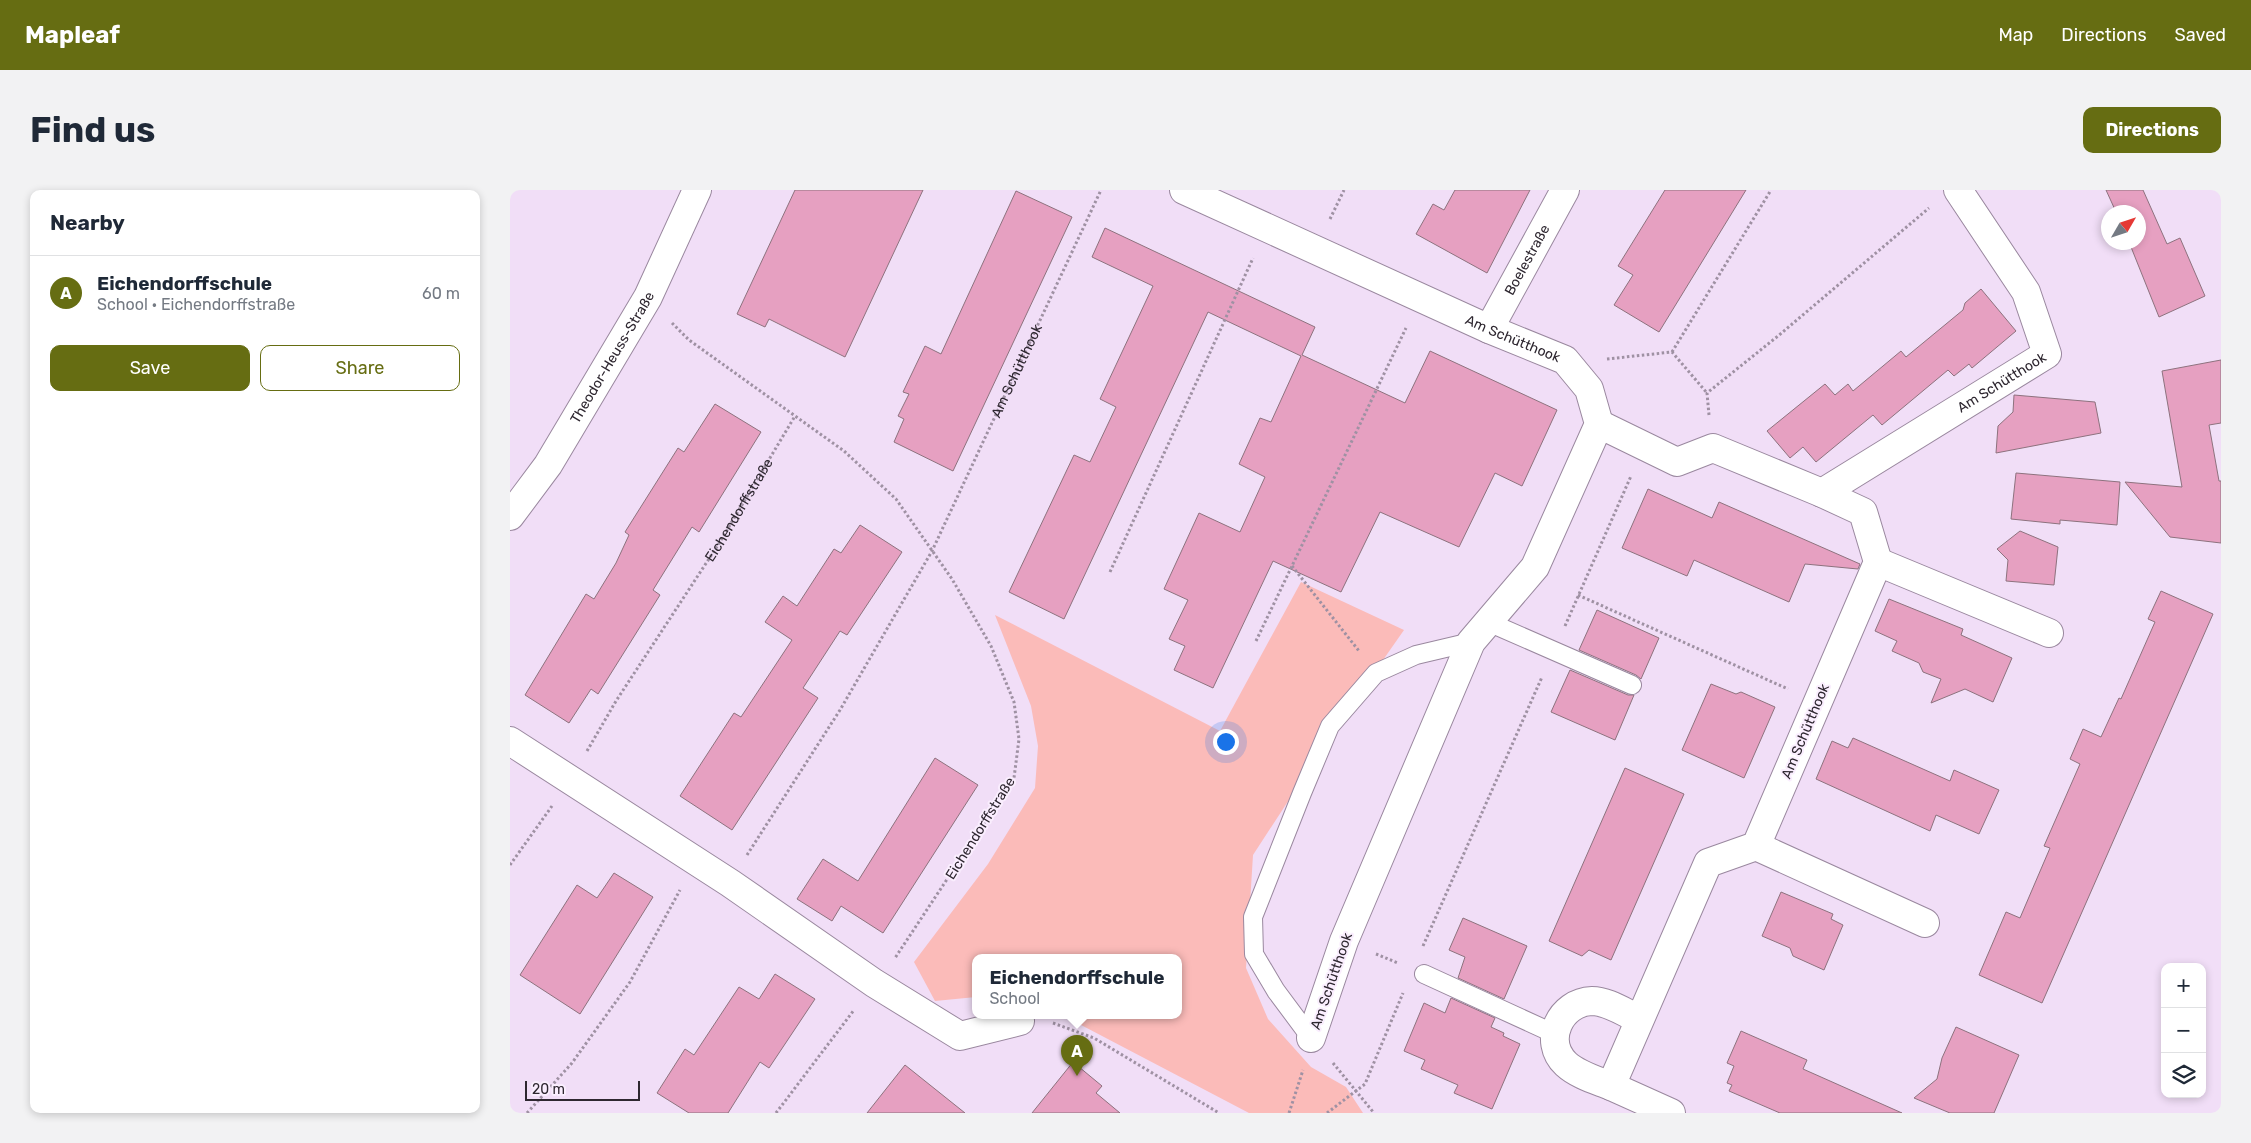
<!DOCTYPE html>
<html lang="en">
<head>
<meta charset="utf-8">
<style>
	body { margin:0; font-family:Rubik,sans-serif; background:#f2f2f3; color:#1f2937 }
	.controls { position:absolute; right:15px; bottom:15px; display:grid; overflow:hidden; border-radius:10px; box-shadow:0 2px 8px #0003 }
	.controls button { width:45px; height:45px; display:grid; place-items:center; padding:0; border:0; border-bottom:1px solid #e0e1e3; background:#fff; color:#1f2937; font:25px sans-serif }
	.compass { position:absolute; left:1591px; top:15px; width:45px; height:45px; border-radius:50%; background:#fff; box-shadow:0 2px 8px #0003; rotate:51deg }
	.scale { position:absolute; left:15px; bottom:12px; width:115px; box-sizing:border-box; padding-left:5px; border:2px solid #2e2730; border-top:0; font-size:14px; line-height:18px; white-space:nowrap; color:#2e2730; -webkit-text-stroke:4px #faeefe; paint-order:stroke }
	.you { position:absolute; left:715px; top:551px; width:18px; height:18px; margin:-12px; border:4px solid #fff; border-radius:50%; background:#1a73e8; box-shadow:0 0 0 8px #1a73e833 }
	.badge { display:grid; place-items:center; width:32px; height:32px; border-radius:50%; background:#666d12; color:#fff; font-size:16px; font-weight:700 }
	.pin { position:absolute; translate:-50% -41px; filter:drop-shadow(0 1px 2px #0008) }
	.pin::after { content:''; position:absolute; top:26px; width:18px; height:15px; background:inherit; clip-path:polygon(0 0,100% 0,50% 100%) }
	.popup { position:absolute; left:462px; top:764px; width:210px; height:65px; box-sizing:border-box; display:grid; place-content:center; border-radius:10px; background:#fff; filter:drop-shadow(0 1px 4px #0005); font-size:16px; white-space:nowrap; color:#747a83 }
	.popup b { font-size:19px; color:#1f2937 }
	.popup::after { content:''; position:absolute; left:50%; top:100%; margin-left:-10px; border:10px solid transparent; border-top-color:#fff }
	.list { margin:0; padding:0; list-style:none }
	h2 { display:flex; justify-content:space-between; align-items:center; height:65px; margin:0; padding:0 20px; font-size:21px }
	h2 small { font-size:16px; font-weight:400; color:#747a83 }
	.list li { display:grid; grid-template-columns:32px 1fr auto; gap:15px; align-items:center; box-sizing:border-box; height:75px; padding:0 20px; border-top:1px solid #e0e1e3 }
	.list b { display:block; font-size:19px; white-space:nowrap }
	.list p { margin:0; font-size:16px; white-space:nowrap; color:#747a83 }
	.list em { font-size:16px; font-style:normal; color:#747a83 }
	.actions { display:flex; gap:10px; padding:15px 20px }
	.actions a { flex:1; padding:11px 0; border:1px solid #666d12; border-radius:10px; text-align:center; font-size:18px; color:#666d12 }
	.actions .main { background:#666d12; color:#fff }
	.icon { flex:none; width:28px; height:28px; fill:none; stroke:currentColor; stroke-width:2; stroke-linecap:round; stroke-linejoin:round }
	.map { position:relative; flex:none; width:1711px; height:923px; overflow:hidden; border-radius:10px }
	header { display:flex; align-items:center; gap:30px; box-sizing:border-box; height:70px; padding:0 25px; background:#666d12; color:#fff }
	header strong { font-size:24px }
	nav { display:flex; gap:28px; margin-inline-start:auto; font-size:18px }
	.intro { display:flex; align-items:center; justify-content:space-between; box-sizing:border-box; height:120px; padding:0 30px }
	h1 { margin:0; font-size:35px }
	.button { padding:12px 22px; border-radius:10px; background:#666d12; color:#fff; font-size:18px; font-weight:700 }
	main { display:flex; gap:30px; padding:0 30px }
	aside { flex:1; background:#fff; border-radius:10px; box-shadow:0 2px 8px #0003 }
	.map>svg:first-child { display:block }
</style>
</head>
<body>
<header>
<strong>Mapleaf</strong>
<nav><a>Map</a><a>Directions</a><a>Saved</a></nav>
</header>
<div class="intro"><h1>Find us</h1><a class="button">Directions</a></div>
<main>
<aside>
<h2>Nearby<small></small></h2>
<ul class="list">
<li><span class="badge">A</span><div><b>Eichendorffschule</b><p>School · Eichendorffstraße</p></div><em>60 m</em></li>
</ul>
<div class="actions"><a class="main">Save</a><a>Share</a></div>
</aside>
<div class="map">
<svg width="1711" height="923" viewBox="0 0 1711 923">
	<rect width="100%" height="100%" fill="#f1def7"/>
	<!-- green -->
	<path fill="#fbbbb9" d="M 791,392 L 894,440 L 831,530 L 743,665 L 736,778 L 758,829 L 801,877 L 836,897 L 853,923 L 739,923 L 552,825 L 668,825 L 668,767 L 466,767 L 466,807 L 425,811 L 404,772 L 478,674 L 525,598 L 528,556 L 521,516 L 485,425 L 710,541 Z"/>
	<!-- building -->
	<g fill="#e6a0c1" stroke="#8d727e">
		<path d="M 285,0 L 413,0 L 335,167 L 259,129 L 255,137 L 227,124 Z"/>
		<path d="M 945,0 L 1020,0 L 977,83 L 906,44 L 923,14 L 934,20 Z"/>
		<path d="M 1155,0 L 1236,0 L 1149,142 L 1104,115 L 1123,85 L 1108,76 Z"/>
		<path d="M 1596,0 L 1633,0 L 1657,54 L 1670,48 L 1695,106 L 1649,127 L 1619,52 L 1628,52 L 1628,22 L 1606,22 Z"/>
		<path d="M 506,1 L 562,27 L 443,281 L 384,252 L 394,229 L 388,226 L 399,204 L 393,202 L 415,156 L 431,164 Z"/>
		<path d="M 595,38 L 805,137 L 792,165 L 895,213 L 920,161 L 1047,220 L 1012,296 L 985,283 L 949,357 L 870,322 L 831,402 L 763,371 L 703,498 L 664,480 L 675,456 L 659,449 L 678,410 L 654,399 L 689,323 L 730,342 L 755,287 L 729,274 L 750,228 L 761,232 L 791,166 L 698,122 L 554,429 L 499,402 L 564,265 L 580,272 L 606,217 L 590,209 L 643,96 L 582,67 Z"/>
		<path d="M 1471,99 L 1506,141 L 1462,178 L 1459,174 L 1444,186 L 1438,180 L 1372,235 L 1363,225 L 1306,272 L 1293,257 L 1280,268 L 1257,241 L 1315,194 L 1325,205 L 1338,194 L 1343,201 L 1391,161 L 1396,167 L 1453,120 L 1455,113 Z"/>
		<path d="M 1711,170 L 1711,233 L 1699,235 L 1709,291 L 1711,291 L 1711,353 L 1660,347 L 1615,292 L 1672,297 L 1652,181 Z"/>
		<path d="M 1504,205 L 1585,212 L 1591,243 L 1486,263 L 1488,236 L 1503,222 Z"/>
		<path d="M 205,214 L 251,242 L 189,342 L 182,337 L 143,400 L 150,405 L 88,504 L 81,499 L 59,533 L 15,505 L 76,404 L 84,409 L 106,373 L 119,345 L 115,342 L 168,258 L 174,262 Z"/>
		<path d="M 1506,283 L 1610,292 L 1607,335 L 1550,330 L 1550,334 L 1501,329 Z"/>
		<path d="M 1138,299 L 1202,328 L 1209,312 L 1350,374 L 1348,379 L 1295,374 L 1279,412 L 1184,370 L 1177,386 L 1112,358 Z"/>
		<path d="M 350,335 L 392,362 L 337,445 L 330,441 L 293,498 L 308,508 L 222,640 L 170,606 L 224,523 L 231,527 L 282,450 L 255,432 L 273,406 L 287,416 L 324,359 L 331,363 Z"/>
		<path d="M 1510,341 L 1548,357 L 1544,395 L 1496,391 L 1498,370 L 1487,359 Z"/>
		<path d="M 1651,401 L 1703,424 L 1532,813 L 1469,785 L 1496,722 L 1510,728 L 1540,658 L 1534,656 L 1570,574 L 1560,569 L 1573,539 L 1591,547 L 1609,508 L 1611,509 L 1645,432 L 1638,429 Z"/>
		<path d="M 1379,409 L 1453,439 L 1451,445 L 1502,468 L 1483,512 L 1455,499 L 1421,513 L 1431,489 L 1413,482 L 1409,473 L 1382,461 L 1387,451 L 1365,441 Z"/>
		<path d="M 1087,420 L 1149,448 L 1131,489 L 1126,485 L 1069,460 Z"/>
		<path d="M 1060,480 L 1118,505 L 1124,505 L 1105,550 L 1041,522 Z"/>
		<path d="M 1201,494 L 1226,504 L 1231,502 L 1265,517 L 1234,588 L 1172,560 Z"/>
		<path d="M 1343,548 L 1440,591 L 1444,580 L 1489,600 L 1469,644 L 1426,625 L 1420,641 L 1306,589 L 1322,551 L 1338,558 Z"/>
		<path d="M 425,568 L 468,595 L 373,743 L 331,716 L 322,731 L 287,709 L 313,669 L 348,691 Z"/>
		<path d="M 1115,578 L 1174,604 L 1101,770 L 1079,760 L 1072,766 L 1039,751 Z"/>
		<path d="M 104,683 L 143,707 L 70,824 L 10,785 L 67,695 L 87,708 Z"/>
		<path d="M 1271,702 L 1323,724 L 1321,729 L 1333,735 L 1314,780 L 1283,766 L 1280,758 L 1252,746 Z"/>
		<path d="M 953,728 L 1017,756 L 994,809 L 948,788 L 955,767 L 939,760 Z"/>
		<path d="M 265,784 L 305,809 L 259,878 L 250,872 L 218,923 L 179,923 L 147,903 L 175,859 L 184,865 L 229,797 L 249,809 Z"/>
		<path d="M 941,808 L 985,828 L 981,837 L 994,843 L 993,846 L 1010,854 L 982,919 L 944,903 L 948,895 L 911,879 L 915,870 L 894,861 L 914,813 L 935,823 Z"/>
		<path d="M 1446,837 L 1509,865 L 1484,923 L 1440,923 L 1404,908 L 1427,889 L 1432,868 Z"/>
		<path d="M 1231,841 L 1297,870 L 1293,879 L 1392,923 L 1270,923 L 1219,901 L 1222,895 L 1217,893 L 1224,876 L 1217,873 Z"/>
		<path d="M 563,872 L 592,896 L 586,903 L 610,923 L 522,923 Z"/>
		<path d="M 395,875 L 455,923 L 357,923 Z"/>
	</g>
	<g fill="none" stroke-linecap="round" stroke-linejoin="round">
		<!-- lane casing -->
		<g stroke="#9a889f" stroke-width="20">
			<g id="lane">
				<path d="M 978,432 L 1122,495"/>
				<path d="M 914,784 L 1045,844"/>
				<path d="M 801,848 L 766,801 L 744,764 L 743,727 L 792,603 L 820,536 L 866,483 L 906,465 L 961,452"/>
			</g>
		</g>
		<!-- street casing -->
		<g stroke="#9a889f" stroke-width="30">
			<g id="street">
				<path id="s3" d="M 674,0 L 979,139 L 1055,170 L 1079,199 L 1089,234 L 1025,377 L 961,452 L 834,751 L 801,848"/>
				<path id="s4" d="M 979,139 L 1055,0"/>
				<path d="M 1089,234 L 1167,272 L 1203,258 L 1312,303 L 1353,322 L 1368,372 L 1246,656 L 1198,673 L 1101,896 L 1161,923"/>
				<path id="s5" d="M 1312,303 L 1537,164 L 1516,102 L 1448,0"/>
				<path id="s6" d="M 0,326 L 38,275 L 138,107 L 187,0"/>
				<path d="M 1368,372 L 1539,443"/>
				<path d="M 0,551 L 220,693 L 364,793 L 450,846 L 510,831"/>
				<path d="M 1246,656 L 1415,733"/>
				<path d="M 1101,896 C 1086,890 1068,885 1056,874 C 1032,851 1050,812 1082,811 C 1098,811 1115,823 1129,829"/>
			</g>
		</g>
		<!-- path -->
		<g stroke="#9f91a3" stroke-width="3" stroke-dasharray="2.5 2.5" stroke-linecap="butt">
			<path d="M 820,29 L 834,0"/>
			<path d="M 162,133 L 179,150 L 334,261 L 386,309 L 442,389 L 481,456 L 504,512 L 509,549 L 504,588 L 385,768"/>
			<path d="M 1162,162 L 1261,0"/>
			<path d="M 1097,169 L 1162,162 L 1197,203"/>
			<path d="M 1199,225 L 1197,203 L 1268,146 L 1419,18"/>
			<path d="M 782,376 L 849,461"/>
			<path d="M 600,382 L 743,68"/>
			<path d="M 1068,405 L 1278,499"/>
			<path d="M 1055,436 L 1121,286"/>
			<path d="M 746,451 L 896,138"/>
			<path id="s1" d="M 77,561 L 106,511 L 208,355 L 285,226"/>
			<path id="s2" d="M 237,665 L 330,520 L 422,361 L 591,0"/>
			<path d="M 0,675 L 42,616"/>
			<path d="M 913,756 L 1032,487"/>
			<path d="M 866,764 L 888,773"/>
			<path d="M 543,833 L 584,848 L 709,923"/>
			<path d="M 823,873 L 864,923"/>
			<path d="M 17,923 L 62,873 L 120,792 L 170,700"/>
			<path d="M 266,923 L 344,820"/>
			<path d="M 779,923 L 793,880"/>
			<path d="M 817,923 L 855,894 L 893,803"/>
		</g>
		<!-- lane -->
		<use href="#lane" stroke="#fff" stroke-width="18"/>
		<!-- street -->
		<use href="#street" stroke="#fff" stroke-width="28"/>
	</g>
	<g text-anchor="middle" stroke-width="4" stroke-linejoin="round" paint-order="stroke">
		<!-- street labels -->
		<g font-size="14" fill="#2e2730" stroke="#faeefe">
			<text dy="5" stroke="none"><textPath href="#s4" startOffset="79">Boelestraße</textPath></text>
			<text dy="5" stroke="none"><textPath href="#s3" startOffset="361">Am Schütthook</textPath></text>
			<text dy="5" stroke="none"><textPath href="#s6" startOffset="189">Theodor-Heuss-Straße</textPath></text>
			<text dy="5" stroke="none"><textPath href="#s2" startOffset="555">Am Schütthook</textPath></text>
			<text dy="5" stroke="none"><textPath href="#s5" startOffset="211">Am Schütthook</textPath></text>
			<text dy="5" stroke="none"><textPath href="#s1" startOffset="285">Eichendorffstraße</textPath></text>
			<text transform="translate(1295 541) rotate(-67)" y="5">Am Schütthook</text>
			<text transform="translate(470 638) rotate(-58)" y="5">Eichendorffstraße</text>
			<text transform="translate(821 791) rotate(-71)" y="5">Am Schütthook</text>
		</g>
	</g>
</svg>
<div class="controls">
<button>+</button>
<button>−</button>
<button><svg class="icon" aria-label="layers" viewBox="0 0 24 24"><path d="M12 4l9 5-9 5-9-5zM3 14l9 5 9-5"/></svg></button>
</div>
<svg class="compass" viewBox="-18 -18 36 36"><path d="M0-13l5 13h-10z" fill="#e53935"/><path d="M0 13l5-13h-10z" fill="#747a83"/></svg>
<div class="scale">20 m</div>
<div class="you"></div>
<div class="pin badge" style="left:567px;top:886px">A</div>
<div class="popup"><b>Eichendorffschule</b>School</div>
</div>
</main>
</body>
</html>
